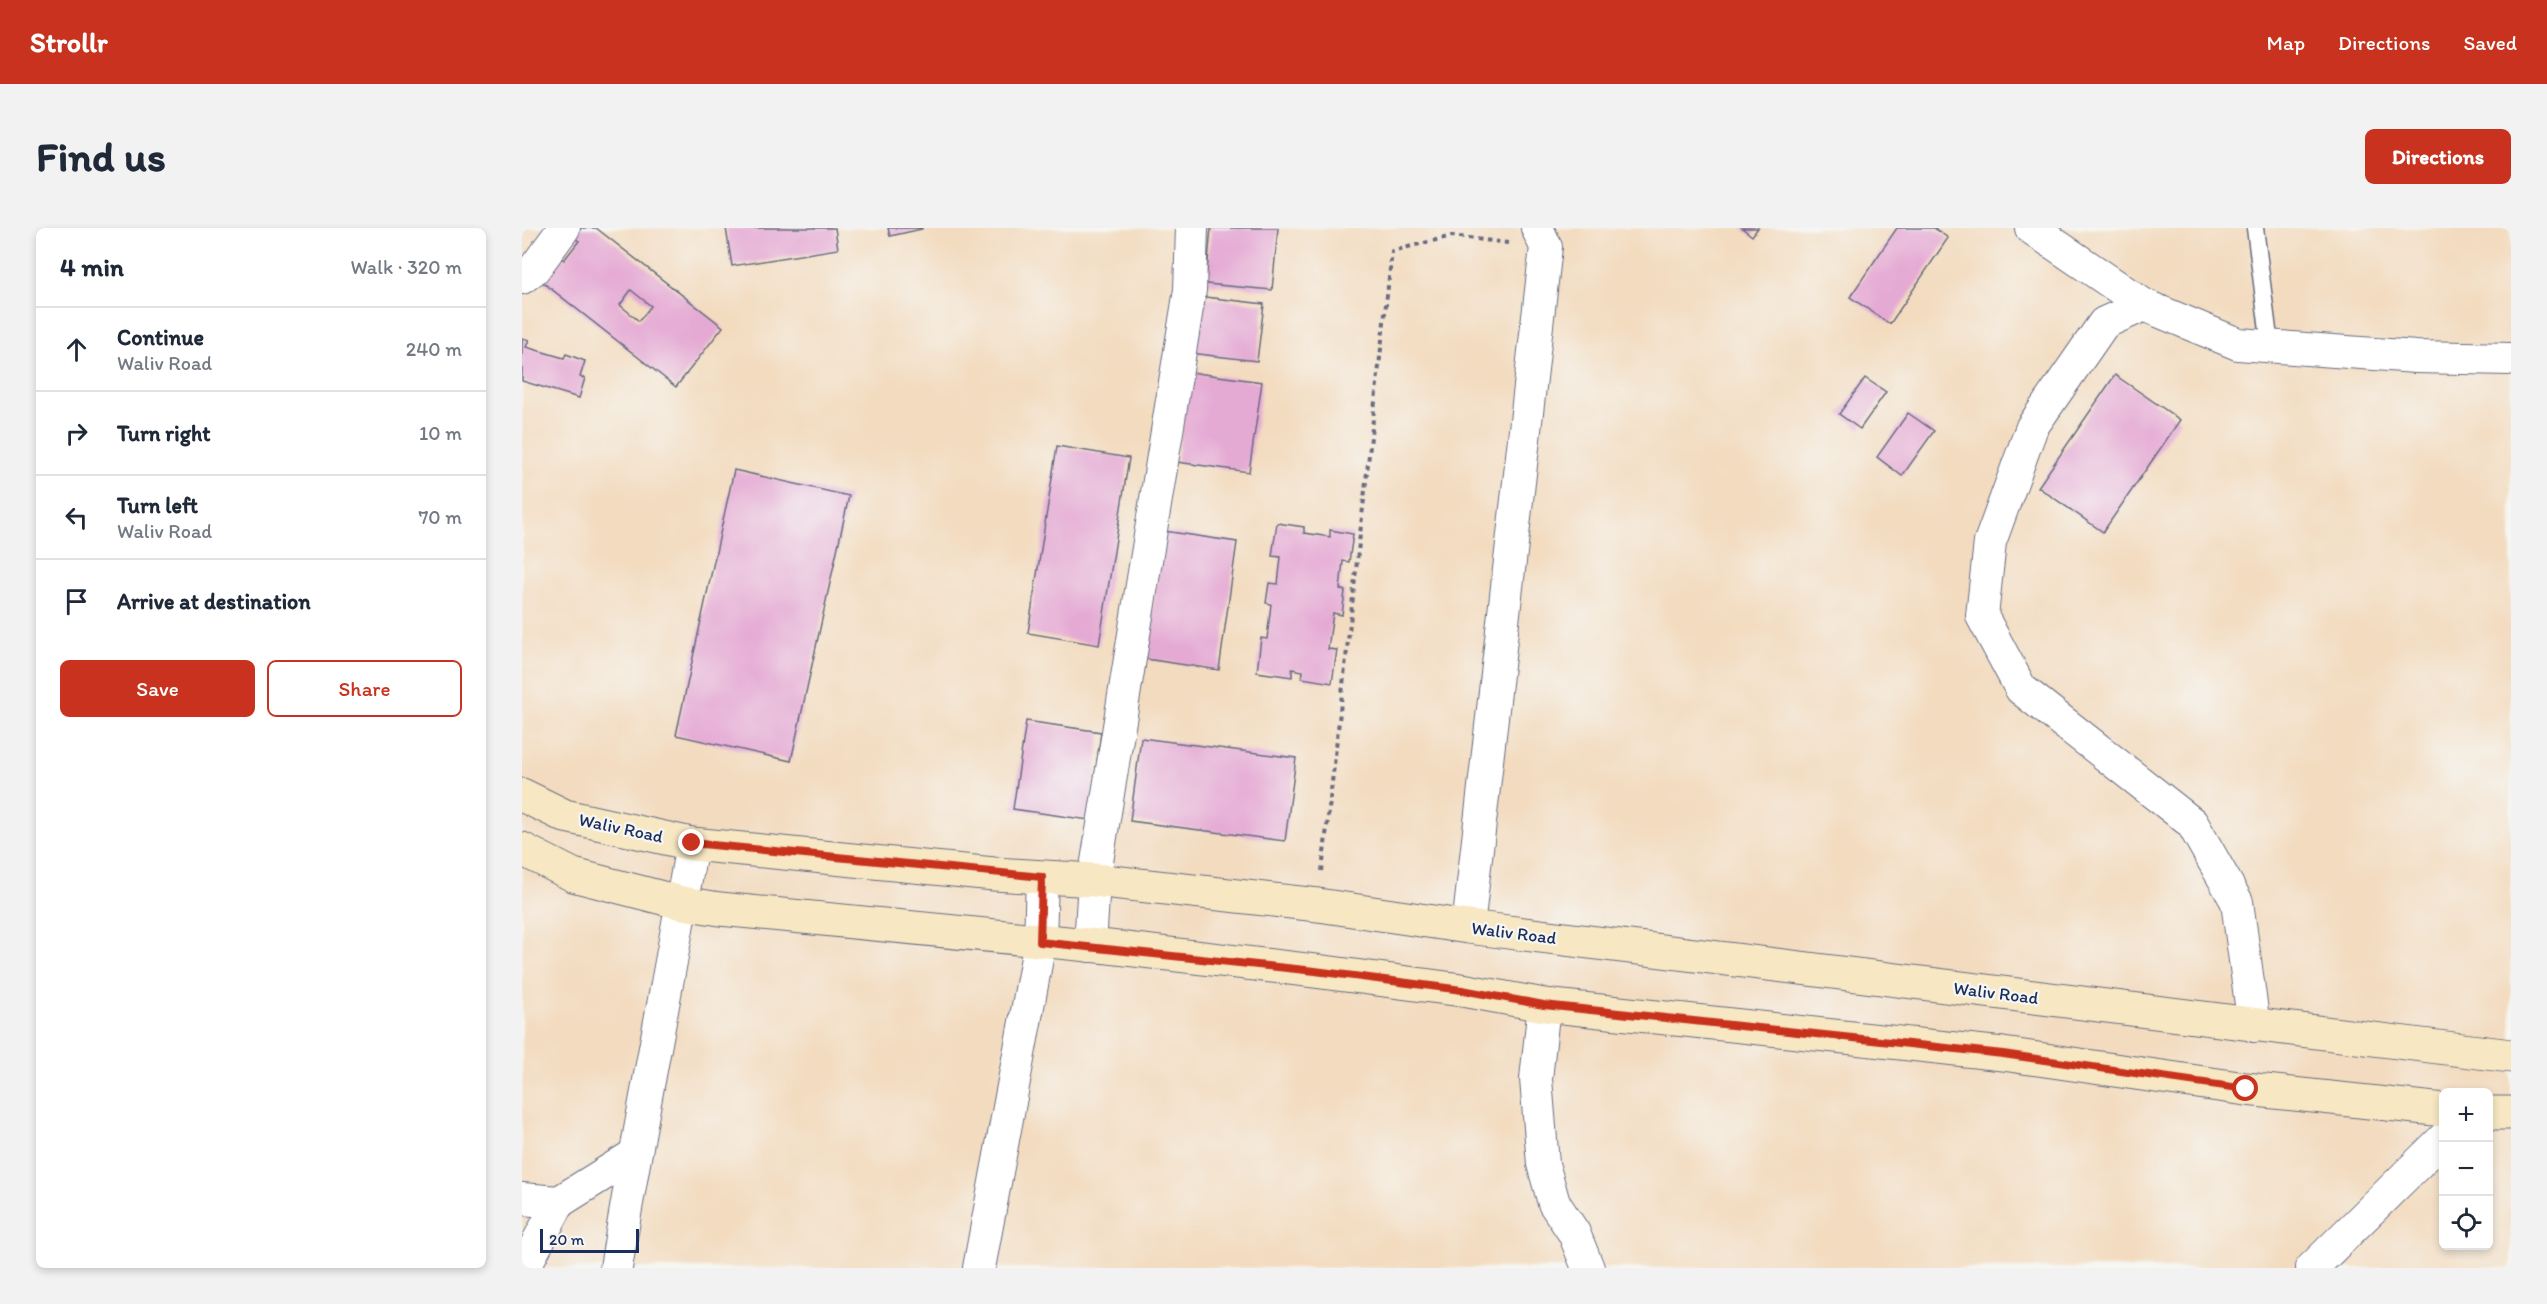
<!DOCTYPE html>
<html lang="en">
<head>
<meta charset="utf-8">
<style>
	body { margin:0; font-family:Itim,sans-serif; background:#f2f2f3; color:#1f2937 }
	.controls { position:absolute; right:18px; bottom:18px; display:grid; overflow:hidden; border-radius:9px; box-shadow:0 3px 9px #0003 }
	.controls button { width:54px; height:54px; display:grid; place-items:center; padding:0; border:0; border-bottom:2px solid #e0e1e3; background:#fff; color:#1f2937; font:30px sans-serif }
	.scale { position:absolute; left:18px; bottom:15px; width:99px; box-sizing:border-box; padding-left:6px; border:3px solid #1b2f5e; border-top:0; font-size:16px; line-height:21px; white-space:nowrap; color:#1b2f5e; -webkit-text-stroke:4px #f6f6f2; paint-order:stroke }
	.stop { position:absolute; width:18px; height:18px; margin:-14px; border:4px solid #c8321e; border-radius:50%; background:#fff }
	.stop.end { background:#c8321e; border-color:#fff; box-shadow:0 2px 6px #0008 }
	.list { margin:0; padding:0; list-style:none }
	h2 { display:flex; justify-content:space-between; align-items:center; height:78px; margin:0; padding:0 24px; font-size:26px }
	h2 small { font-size:20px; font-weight:400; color:#747a83 }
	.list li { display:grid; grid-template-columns:39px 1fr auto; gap:18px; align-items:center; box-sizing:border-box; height:84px; padding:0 24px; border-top:2px solid #e0e1e3 }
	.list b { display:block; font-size:22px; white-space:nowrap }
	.list p { margin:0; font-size:20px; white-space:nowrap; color:#747a83 }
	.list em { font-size:20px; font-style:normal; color:#747a83 }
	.actions { display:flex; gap:12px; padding:18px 24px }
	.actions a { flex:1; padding:14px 0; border:2px solid #c8321e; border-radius:9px; text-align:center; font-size:21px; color:#c8321e }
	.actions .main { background:#c8321e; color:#fff }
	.icon { flex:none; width:33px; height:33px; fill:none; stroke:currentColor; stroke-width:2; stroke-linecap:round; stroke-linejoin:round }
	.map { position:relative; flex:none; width:1989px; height:1040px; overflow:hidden; border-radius:9px }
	header { display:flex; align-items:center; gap:36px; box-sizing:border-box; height:84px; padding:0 30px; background:#c8321e; color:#fff }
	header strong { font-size:28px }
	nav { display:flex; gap:33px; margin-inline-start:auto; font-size:21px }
	.intro { display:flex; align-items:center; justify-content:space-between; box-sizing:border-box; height:144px; padding:0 36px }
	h1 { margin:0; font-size:42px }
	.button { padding:15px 27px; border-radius:9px; background:#c8321e; color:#fff; font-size:21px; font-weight:700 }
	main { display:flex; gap:36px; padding:0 36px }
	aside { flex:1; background:#fff; border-radius:9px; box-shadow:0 3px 9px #0003 }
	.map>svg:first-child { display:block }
</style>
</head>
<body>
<header>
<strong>Strollr</strong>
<nav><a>Map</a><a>Directions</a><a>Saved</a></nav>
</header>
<div class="intro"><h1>Find us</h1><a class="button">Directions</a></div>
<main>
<aside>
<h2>4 min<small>Walk · 320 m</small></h2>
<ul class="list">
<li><svg class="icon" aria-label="ahead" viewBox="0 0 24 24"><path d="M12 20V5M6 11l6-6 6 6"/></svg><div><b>Continue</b><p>Waliv Road</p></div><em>240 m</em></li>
<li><svg class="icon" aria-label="right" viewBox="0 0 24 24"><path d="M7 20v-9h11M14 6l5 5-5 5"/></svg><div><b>Turn right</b></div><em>10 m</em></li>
<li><svg class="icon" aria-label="left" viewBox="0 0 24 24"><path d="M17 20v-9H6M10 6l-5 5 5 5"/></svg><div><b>Turn left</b><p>Waliv Road</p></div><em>70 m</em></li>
<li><svg class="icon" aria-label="arrive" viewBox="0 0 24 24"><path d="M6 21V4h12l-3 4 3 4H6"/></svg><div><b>Arrive at destination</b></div></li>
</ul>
<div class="actions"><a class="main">Save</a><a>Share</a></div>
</aside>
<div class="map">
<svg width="1989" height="1040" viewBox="0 0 1989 1040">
	<rect width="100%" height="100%" fill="#f6f6f2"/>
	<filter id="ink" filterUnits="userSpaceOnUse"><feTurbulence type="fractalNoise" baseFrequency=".0167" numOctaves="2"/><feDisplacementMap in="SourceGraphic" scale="12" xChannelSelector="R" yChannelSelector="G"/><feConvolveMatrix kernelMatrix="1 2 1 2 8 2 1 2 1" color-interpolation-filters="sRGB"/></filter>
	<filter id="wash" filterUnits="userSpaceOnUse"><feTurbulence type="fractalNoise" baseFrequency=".008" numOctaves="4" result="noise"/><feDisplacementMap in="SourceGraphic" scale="24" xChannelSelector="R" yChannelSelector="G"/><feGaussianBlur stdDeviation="1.35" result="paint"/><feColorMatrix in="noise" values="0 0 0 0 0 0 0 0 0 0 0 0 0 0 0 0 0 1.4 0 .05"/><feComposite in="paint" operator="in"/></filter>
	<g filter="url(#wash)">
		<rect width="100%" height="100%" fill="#f3dbbf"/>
		<g id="blocks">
			<!-- building -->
			<g fill="#e5aad4" fill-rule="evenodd">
				<path d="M 59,0 L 74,0 L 201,99 L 154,159 L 18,52 L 37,27 L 42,32 L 57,13 L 51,9 ZM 109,62 L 129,78 L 117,93 L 98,77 Z"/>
				<path d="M 204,0 L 313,0 L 316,21 L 210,38 Z"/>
				<path d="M 366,0 L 400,0 L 400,1 L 368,8 Z"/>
				<path d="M 689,0 L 756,0 L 750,62 L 684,56 Z"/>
				<path d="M 1220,0 L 1236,0 L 1230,8 Z"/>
				<path d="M 1375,0 L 1412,0 L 1426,10 L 1368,96 L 1328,69 Z"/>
				<path d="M 674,68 L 742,76 L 735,133 L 668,125 Z"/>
				<path d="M 0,110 L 7,112 L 4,119 L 42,130 L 44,126 L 63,133 L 58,149 L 63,150 L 57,170 L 0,153 Z"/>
				<path d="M 667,144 L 740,154 L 727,244 L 655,234 Z"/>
				<path d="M 1593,147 L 1658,192 L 1581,304 L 1516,259 Z"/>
				<path d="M 1343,150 L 1364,164 L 1338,201 L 1317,186 Z"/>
				<path d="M 1386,185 L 1412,203 L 1380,248 L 1355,229 Z"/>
				<path d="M 535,218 L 607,230 L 577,417 L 506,405 Z"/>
				<path d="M 212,242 L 327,268 L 269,533 L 154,507 Z"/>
				<path d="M 755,295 L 782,299 L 782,305 L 808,309 L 808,302 L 831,306 L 827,334 L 821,333 L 818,361 L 823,363 L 820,387 L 811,385 L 806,421 L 815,422 L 810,455 L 780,450 L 781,443 L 770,441 L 770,449 L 735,444 L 739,410 L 745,411 L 749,376 L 744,375 L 747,355 L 756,356 L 759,329 L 750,328 Z"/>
				<path d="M 642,303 L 715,314 L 697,442 L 624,431 Z"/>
				<path d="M 504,493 L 579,504 L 567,592 L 491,581 Z"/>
				<path d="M 619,510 L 774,530 L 763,613 L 608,593 Z"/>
			</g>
		</g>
	</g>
	<g filter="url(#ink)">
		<use href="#blocks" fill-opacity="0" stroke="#676b80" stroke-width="1.5"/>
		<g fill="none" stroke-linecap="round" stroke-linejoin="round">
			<!-- service casing -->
			<g stroke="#676b80" stroke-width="19">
				<path id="service" d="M 1733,0 L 1748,118"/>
			</g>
			<!-- minor casing -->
			<g stroke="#676b80" stroke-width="34">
				<g id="minor">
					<path d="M 1509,0 L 1622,77"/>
					<path d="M 0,50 L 12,41 L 42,0"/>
					<path d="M 946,699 L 1024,19 L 1015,0"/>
					<path d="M 568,718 L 572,652 L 668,62 L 670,0"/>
					<path d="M 1022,777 L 1014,851 L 1021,936 L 1032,975 L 1052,1005 L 1066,1040"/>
					<path d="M 1732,798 L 1715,674 L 1670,595 L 1499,461 L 1460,388 L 1468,314 L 1510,199 L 1582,95 L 1622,77 L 1716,116 L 1894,129 L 1989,131"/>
					<path d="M 0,971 L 37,974 L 112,927"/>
					<path d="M 2,1040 L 37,974"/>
					<path d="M 94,1040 C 117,898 146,757 170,616"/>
					<path d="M 457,1040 L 518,714 L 520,649"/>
					<path d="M 1790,1040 L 1922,910"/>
				</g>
			</g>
			<!-- secondary casing -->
			<g stroke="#676b80" stroke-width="35">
				<g id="secondary">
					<path d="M 0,567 L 43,588 L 170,616 L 472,646 L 572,652 L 796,677 L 946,699 L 1989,828"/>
					<path d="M 0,621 L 51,647 L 160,675 L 198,681 L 587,719 L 793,743 L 940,762 L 1022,777 L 1481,826 L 1724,861 L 1922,882"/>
					<path d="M 1966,885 L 1989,885"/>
				</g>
			</g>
			<!-- path -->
			<path stroke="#676b80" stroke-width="4" stroke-dasharray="4.5 4.5" stroke-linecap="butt" d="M 800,643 L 870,23 L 930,8 L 986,15"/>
			<!-- service -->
			<use href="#service" stroke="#fff" stroke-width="16"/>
			<!-- minor -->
			<use href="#minor" stroke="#fff" stroke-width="32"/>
			<!-- secondary -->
			<use href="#secondary" stroke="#f7e8c3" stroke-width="33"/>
		</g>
	</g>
	<g fill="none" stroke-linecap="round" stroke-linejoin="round" filter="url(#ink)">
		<!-- route -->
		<path stroke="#c8321e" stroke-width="8" d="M 170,615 L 520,649 L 518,714 L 793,743 L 940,762 L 1022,777 L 1481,826 L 1724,861"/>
	</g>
	<g text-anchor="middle" stroke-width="4.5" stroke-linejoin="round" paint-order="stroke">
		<!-- street labels -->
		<g font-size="18" fill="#1b2f5e" stroke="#f6f6f2">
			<text transform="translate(99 600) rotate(12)" y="6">Waliv Road</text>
			<text transform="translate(992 705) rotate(7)" y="6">Waliv Road</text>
			<text transform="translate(1474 765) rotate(7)" y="6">Waliv Road</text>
		</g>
	</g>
</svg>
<div class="controls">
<button>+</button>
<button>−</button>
<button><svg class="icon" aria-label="locate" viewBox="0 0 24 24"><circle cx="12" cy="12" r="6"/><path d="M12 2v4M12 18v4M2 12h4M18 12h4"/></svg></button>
</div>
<div class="scale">20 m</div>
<div class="stop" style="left:1724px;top:861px"></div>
<div class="stop end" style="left:170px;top:615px"></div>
</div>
</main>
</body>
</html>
